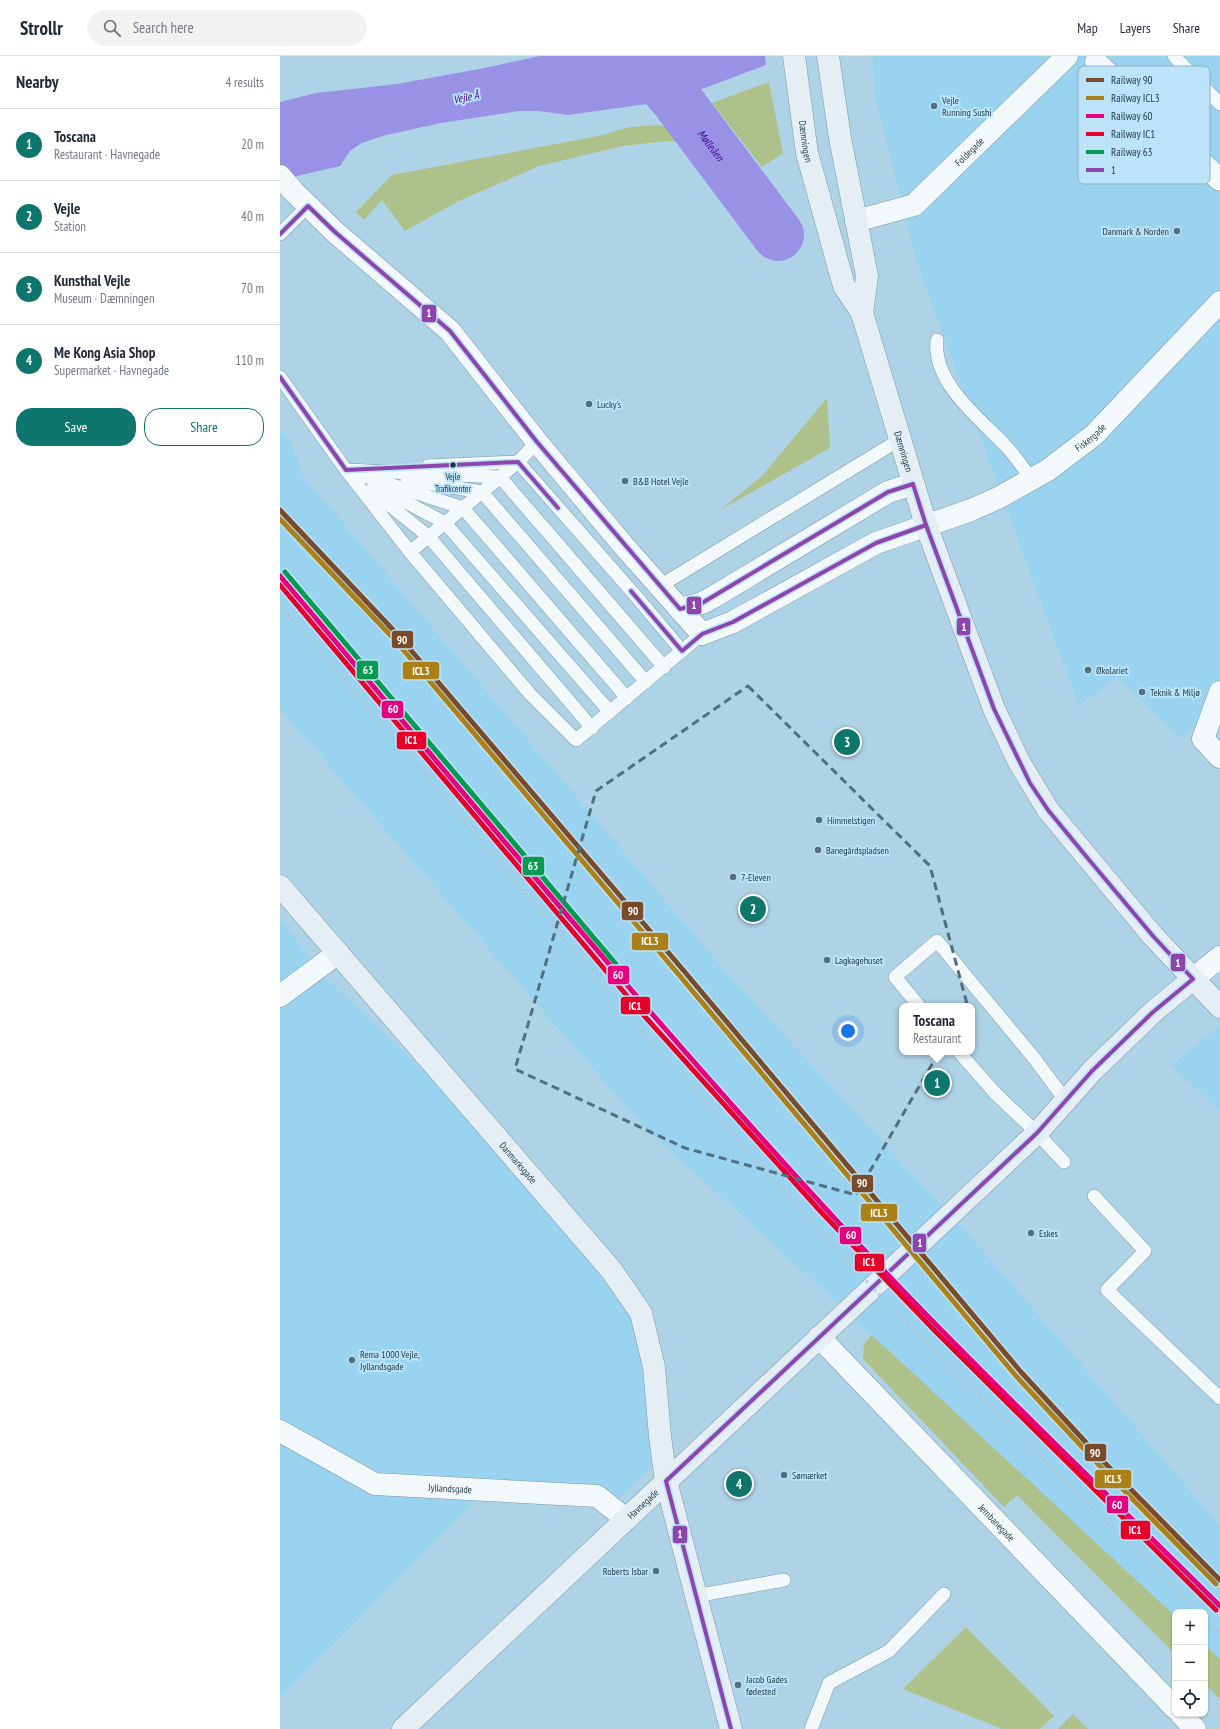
<!DOCTYPE html>
<html lang="en">
<head>
<meta charset="utf-8">
<style>
	body { margin:0; font-family:"PT Sans Narrow",sans-serif; background:#f2f2f3; color:#1f2937 }
	.controls { position:absolute; right:12px; bottom:12px; display:grid; overflow:hidden; border-radius:8px; box-shadow:0 1px 3px #0004 }
	.controls button { width:36px; height:36px; display:grid; place-items:center; padding:0; border:0; border-bottom:1px solid #e0e1e3; background:#fff; color:#1f2937; font:20px sans-serif }
	.you { position:absolute; left:568px; top:975px; width:14px; height:14px; margin:-10px; border:3px solid #fff; border-radius:50%; background:#1a73e8; box-shadow:0 0 0 6px #1a73e833 }
	.badge { display:grid; place-items:center; width:26px; height:26px; border-radius:50%; background:#0f766e; color:#fff; font-size:13px; font-weight:700 }
	.pin { position:absolute; translate:-50% -50%; border:2px solid #fff; box-shadow:0 1px 4px #0006 }
	.popup { position:absolute; left:619px; top:947px; width:76px; height:52px; box-sizing:border-box; display:grid; place-content:center; border-radius:8px; background:#fff; filter:drop-shadow(0 1px 3px #0005); font-size:13px; white-space:nowrap; color:#747a83 }
	.popup b { font-size:15px; color:#1f2937 }
	.popup::after { content:''; position:absolute; left:50%; top:100%; margin-left:-8px; border:8px solid transparent; border-top-color:#fff }
	.list { margin:0; padding:0; list-style:none }
	h2 { display:flex; justify-content:space-between; align-items:center; height:52px; margin:0; padding:0 16px; font-size:17px }
	h2 small { font-size:13px; font-weight:400; color:#747a83 }
	.list li { display:grid; grid-template-columns:26px 1fr auto; gap:12px; align-items:center; box-sizing:border-box; height:72px; padding:0 16px; border-top:1px solid #e0e1e3 }
	.list b { display:block; font-size:15px; white-space:nowrap }
	.list p { margin:0; font-size:13px; white-space:nowrap; color:#747a83 }
	.list em { font-size:13px; font-style:normal; color:#747a83 }
	.actions { display:flex; gap:8px; padding:12px 16px }
	.actions a { flex:1; padding:9px 0; border:1px solid #0f766e; border-radius:16px; text-align:center; font-size:14px; color:#0f766e }
	.actions .main { background:#0f766e; color:#fff }
	.icon { flex:none; width:22px; height:22px; fill:none; stroke:currentColor; stroke-width:2; stroke-linecap:round; stroke-linejoin:round }
	.map { position:relative; flex:none; width:940px; height:1673px; overflow:hidden }
	header { display:flex; align-items:center; gap:24px; box-sizing:border-box; height:56px; padding:0 20px; background:#fff; border-bottom:1px solid #e0e1e3 }
	header strong { font-size:19px }
	nav { display:flex; gap:22px; margin-inline-start:auto; font-size:14px }
	.search { width:280px; height:36px; background:#f2f2f3; display:flex; align-items:center; gap:10px; box-sizing:border-box; padding:0 14px; border-radius:22px; color:#747a83; font-size:15px }
	main { display:flex }
	aside { flex:1; background:#fff }
	.map>svg:first-child { display:block }
</style>
</head>
<body>
<header>
<strong>Strollr</strong>
<div class="search"><svg class="icon" aria-label="search" viewBox="0 0 24 24"><circle cx="10" cy="10" r="6"/><path d="M15 15l6 6"/></svg>Search here</div>
<nav><a>Map</a><a>Layers</a><a>Share</a></nav>
</header>
<main>
<aside>
<h2>Nearby<small>4 results</small></h2>
<ul class="list">
<li><span class="badge">1</span><div><b>Toscana</b><p>Restaurant · Havnegade</p></div><em>20 m</em></li>
<li><span class="badge">2</span><div><b>Vejle</b><p>Station</p></div><em>40 m</em></li>
<li><span class="badge">3</span><div><b>Kunsthal Vejle</b><p>Museum · Dæmningen</p></div><em>70 m</em></li>
<li><span class="badge">4</span><div><b>Me Kong Asia Shop</b><p>Supermarket · Havnegade</p></div><em>110 m</em></li>
</ul>
<div class="actions"><a class="main">Save</a><a>Share</a></div>
</aside>
<div class="map">
<svg width="940" height="1673" viewBox="0 0 940 1673">
	<rect width="100%" height="100%" fill="#afd3e6"/>
	<!-- built -->
	<g fill="#9ad3f0">
		<path d="M 592,0 L 940,0 L 940,647 L 901,682 L 837,621 L 799,650 L 640,216 L 595,39 Z"/>
		<path d="M 0,373 L 10,383 L 23,420 L 442,911 L 706,1198 L 940,1469 L 940,1605 L 925,1591 L 925,1556 L 895,1556 L 895,1563 L 528,1220 L 362,1069 L 0,653 Z"/>
		<path d="M 0,863 L 48,924 L 282,1145 L 367,1266 L 379,1404 L 338,1443 L 211,1429 L 0,1643 Z"/>
		<path d="M 940,970 L 940,1055 L 891,1009 Z"/>
	</g>
	<!-- grass -->
	<g fill="#afc18a">
		<path d="M 489,26 L 503,97 L 482,111 L 432,47 Z"/>
		<path d="M 379,69 L 395,73 L 403,86 L 386,85 L 343,90 L 259,110 L 179,145 L 125,175 L 102,144 L 84,164 L 76,156 L 112,119 L 318,80 L 350,71 Z"/>
		<path d="M 547,342 L 550,392 L 440,454 L 482,420 Z"/>
		<path d="M 592,1279 L 895,1560 L 895,1598 L 737,1439 L 724,1451 L 583,1303 L 584,1288 Z"/>
		<path d="M 686,1571 L 774,1660 L 760,1673 L 722,1673 L 623,1633 Z"/>
		<path d="M 925,1589 L 940,1603 L 940,1643 L 925,1628 Z"/>
		<path d="M 793,1658 L 808,1673 L 778,1673 Z"/>
	</g>
	<!-- water -->
	<path fill="#9891e6" d="M 260,0 L 502,0 L 486,9 L 382,48 L 367,48 L 288,59 L 258,55 L 239,55 L 161,67 L 102,80 L 82,87 L 70,95 L 60,110 L 0,124 L 0,46 L 36,37 L 117,28 L 199,13 Z"/>
	<!-- pier -->
	<path fill="#afd3e6" d="M 485,0 L 504,0 L 486,11 Z"/>
	<g fill="none" stroke-linecap="round" stroke-linejoin="round">
		<!-- river -->
		<path stroke="#9891e6" stroke-width="52" id="s1" d="M 361,3 L 396,43 L 498,179"/>
		<!-- lane casing -->
		<g stroke="#7b98a6" stroke-width="14">
			<g id="lane">
				<path d="M 894,0 L 940,48"/>
				<path d="M 0,178 L 28,150"/>
				<path d="M 657,284 C 652,326 699,362 725,389 C 735,400 743,412 752,423"/>
				<path d="M 0,321 L 66,414 L 130,496 L 250,638 L 296,684 L 422,578"/>
				<path d="M 238,406 L 355,539 L 402,595"/>
				<path d="M 148,410 L 238,406"/>
				<path d="M 66,414 L 220,421 L 384,611"/>
				<path d="M 81,419 L 183,452 L 347,642"/>
				<path d="M 127,424 L 202,436 L 366,626"/>
				<path d="M 98,431 L 165,467 L 330,656"/>
				<path d="M 91,434 L 149,481 L 312,672"/>
				<path d="M 130,496 L 238,406 L 257,386"/>
				<path d="M 380,530 L 619,384"/>
				<path d="M 639,950 L 615,921 L 657,885 L 754,1002 L 786,1045"/>
				<path d="M 679,996 L 715,1037 L 757,1077 L 784,1106"/>
				<path d="M 814,1140 L 865,1195 L 827,1234 L 940,1342"/>
				<path d="M 415,1540 L 504,1524"/>
				<path d="M 531,1673 L 549,1627 L 609,1595 L 664,1538"/>
			</g>
		</g>
		<!-- street casing -->
		<g stroke="#7b98a6" stroke-width="23">
			<g id="street">
				<path d="M 816,6 L 940,124"/>
				<path id="s2" d="M 0,120 L 13,135 L 55,176 L 170,275 L 257,386 L 343,489 L 422,578 L 453,566 L 596,487 L 691,454 L 718,442 L 768,414 L 814,379 L 940,246"/>
				<path id="s3" d="M 576,165 L 634,149 L 787,0"/>
				<path d="M 400,553 L 422,547 L 435,540 L 608,436 L 633,428"/>
				<path d="M 940,636 L 923,683 L 940,701"/>
				<path d="M 913,923 L 940,901"/>
				<path d="M 0,940 L 58,897"/>
				<path id="s4" d="M 539,1281 L 895,1652"/>
				<path id="s5" d="M 0,1375 L 95,1428 L 317,1440 L 346,1463"/>
				<path d="M 901,1658 L 915,1673"/>
			</g>
		</g>
		<!-- secondary casing -->
		<g stroke="#7b98a6" stroke-width="23">
			<g id="secondary">
				<path id="s6" d="M 514,0 L 527,97 L 564,230 L 582,257 L 646,469 L 714,653 L 739,706 L 768,754 L 873,880 L 940,951"/>
				<path d="M 548,0 L 560,82 L 587,220 L 582,257"/>
				<path id="s7" d="M 0,830 L 332,1215 L 361,1257 L 374,1311 L 380,1380 L 386,1425 L 451,1673"/>
				<path id="s8" d="M 123,1673 L 757,1077 L 812,1015 L 873,956 L 913,923"/>
			</g>
		</g>
		<!-- lane -->
		<use href="#lane" stroke="#f3f8fb" stroke-width="13"/>
		<!-- street -->
		<use href="#street" stroke="#f3f8fb" stroke-width="22"/>
		<!-- secondary -->
		<use href="#secondary" stroke="#e4eef4" stroke-width="22"/>
		<!-- rail -->
		<g stroke="#b8c3c8" stroke-width="3" stroke-dasharray="2 4" stroke-linecap="butt">
			<path d="M 0,550 C 170,745 333,945 505,1137 C 636,1283 780,1418 919,1556"/>
			<path d="M 925,1562 L 940,1577"/>
		</g>
		<!-- bus-1 casing -->
		<g stroke="#bde3f8" stroke-width="7">
			<g id="bus-1">
				<path d="M 0,178 L 28,150 L 55,176 L 170,275 L 257,386 L 400,553 L 422,547 L 608,436 L 633,428 L 646,469 L 714,653 L 750,727 L 768,754 L 805,799 L 873,880 L 913,923 L 873,956 L 812,1015 L 757,1077 L 386,1425 L 451,1673"/>
				<path d="M 0,321 L 66,414 L 238,406 L 278,452"/>
				<path d="M 351,535 L 402,595 L 422,578 L 453,566 L 596,487 L 646,469"/>
			</g>
		</g>
		<!-- bus-1 -->
		<use href="#bus-1" stroke="#8e44ad" stroke-width="4"/>
		<!-- rail-1 casing -->
		<g stroke="#bde3f8" stroke-width="8">
			<path id="rail-1" d="M 0,454 L 118,579 L 404,915 L 741,1316 L 823,1405 L 940,1524"/>
		</g>
		<!-- rail-2 casing -->
		<g stroke="#bde3f8" stroke-width="8">
			<path id="rail-2" d="M 0,463 L 114,583 L 399,919 L 736,1320 L 819,1409 L 936,1528"/>
		</g>
		<!-- rail-3 casing -->
		<g stroke="#bde3f8" stroke-width="8">
			<path id="rail-3" d="M 0,520 C 180,732 357,947 545,1152 C 671,1289 807,1418 940,1550"/>
		</g>
		<!-- rail-4 casing -->
		<g stroke="#bde3f8" stroke-width="8">
			<path id="rail-4" d="M 0,529 L 359,954 L 542,1157 L 656,1276 L 936,1554"/>
		</g>
		<!-- rail-5 casing -->
		<g stroke="#bde3f8" stroke-width="8">
			<path id="rail-5" d="M 5,516 L 336,908"/>
		</g>
		<!-- rail-1 -->
		<use href="#rail-1" stroke="#7a4b2a" stroke-width="5"/>
		<!-- rail-2 -->
		<use href="#rail-2" stroke="#ab8018" stroke-width="5"/>
		<!-- rail-3 -->
		<use href="#rail-3" stroke="#e5007d" stroke-width="5"/>
		<!-- rail-4 -->
		<use href="#rail-4" stroke="#e4002b" stroke-width="5"/>
		<!-- rail-5 -->
		<use href="#rail-5" stroke="#039b50" stroke-width="5"/>
	</g>
	<!-- marked area -->
	<path fill="none" stroke="#516f7e" stroke-width="3" stroke-dasharray="8 5" stroke-linejoin="round" d="M 468,630 L 650,810 L 687,948 L 576,1139 L 405,1092 L 235,1013 L 316,735 Z"/>
	<!-- markers -->
	<g fill="#516f7e" stroke="#bde3f8" stroke-width="1.5">
		<circle cx="654" cy="50" r="4"/>
		<circle cx="897" cy="175" r="4"/>
		<circle cx="309" cy="348" r="4"/>
		<circle cx="345" cy="425" r="4"/>
		<circle cx="808" cy="614" r="4"/>
		<circle cx="862" cy="636" r="4"/>
		<circle cx="539" cy="764" r="4"/>
		<circle cx="538" cy="794" r="4"/>
		<circle cx="453" cy="821" r="4"/>
		<circle cx="547" cy="904" r="4"/>
		<circle cx="751" cy="1177" r="4"/>
		<circle cx="72" cy="1304" r="4"/>
		<circle cx="504" cy="1419" r="4"/>
		<circle cx="376" cy="1515" r="4"/>
		<circle cx="458" cy="1629" r="4"/>
	</g>
	<circle fill="#1e3946" stroke="#bde3f8" stroke-width="1.5" cx="173" cy="409" r="3.5"/>
	<g text-anchor="middle" stroke-width="4" stroke-linejoin="round" paint-order="stroke">
		<!-- bus labels -->
		<g font-size="9" fill="#1e3946" stroke="#bde3f8">
			<text x="173" y="424">Vejle<tspan x="173" dy="12">Trafikcenter</tspan></text>
		</g>
		<!-- poi labels -->
		<g font-size="10" fill="#1e3946" stroke="#bde3f8" text-anchor="start">
			<text x="662" y="48">Vejle<tspan x="662" dy="12">Running Sushi</tspan></text>
			<text x="889" y="179" text-anchor="end">Danmark &amp; Norden</text>
			<text x="317" y="352">Lucky's</text>
			<text x="353" y="429">B&amp;B Hotel Vejle</text>
			<text x="816" y="618">Økolariet</text>
			<text x="870" y="640">Teknik &amp; Miljø</text>
			<text x="547" y="768">Himmelstigen</text>
			<text x="546" y="798">Banegårdspladsen</text>
			<text x="461" y="825">7-Eleven</text>
			<text x="555" y="908">Lagkagehuset</text>
			<text x="759" y="1181">Eskes</text>
			<text x="80" y="1302">Rema 1000 Vejle,<tspan x="80" dy="12">Jyllandsgade</tspan></text>
			<text x="512" y="1423">Sømærket</text>
			<text x="368" y="1519" text-anchor="end">Roberts Isbar</text>
			<text x="466" y="1627">Jacob Gades<tspan x="466" dy="12">fødested</tspan></text>
		</g>
		<!-- street labels -->
		<g font-size="10" fill="#1e3946" stroke="#bde3f8">
			<text dy="4" stroke="none"><textPath href="#s6" startOffset="86">Dæmningen</textPath></text>
			<text dy="4" stroke="none"><textPath href="#s3" startOffset="137">Foldegade</textPath></text>
			<text dy="4" stroke="none"><textPath href="#s2" startOffset="1062">Fiskergade</textPath></text>
			<text dy="4" stroke="none"><textPath href="#s6" startOffset="413">Dæmningen</textPath></text>
			<text dy="4" stroke="none"><textPath href="#s7" startOffset="365">Danmarksgade</textPath></text>
			<text dy="4" stroke="none"><textPath href="#s5" startOffset="184">Jyllandsgade</textPath></text>
			<text dy="4" stroke="none"><textPath href="#s8" startOffset="329">Havnegade</textPath></text>
			<text dy="4" stroke="none"><textPath href="#s4" startOffset="257">Jernbanegade</textPath></text>
		</g>
		<!-- water labels -->
		<g font-size="11" font-style="italic" fill="#430294" stroke="#bde3f8">
			<text transform="translate(186 41) rotate(-11)" y="4">Vejle Å</text>
			<text dy="4" stroke="none"><textPath href="#s1" startOffset="111">Mølleåen</textPath></text>
		</g>
	</g>
	<!-- legend -->
	<rect x="798" y="10" width="132" height="118" rx="6" fill="#bde3f8" stroke="#8db0c3" stroke-width="1"/>
	<rect x="806" y="22" width="18" height="4" fill="#7a4b2a"/>
	<rect x="806" y="40" width="18" height="4" fill="#ab8018"/>
	<rect x="806" y="58" width="18" height="4" fill="#e5007d"/>
	<rect x="806" y="76" width="18" height="4" fill="#e4002b"/>
	<rect x="806" y="94" width="18" height="4" fill="#039b50"/>
	<rect x="806" y="112" width="18" height="4" fill="#8e44ad"/>
	<g font-size="11" fill="#1e3946">
		<text x="831" y="28">Railway 90</text>
		<text x="831" y="46">Railway ICL3</text>
		<text x="831" y="64">Railway 60</text>
		<text x="831" y="82">Railway IC1</text>
		<text x="831" y="100">Railway 63</text>
		<text x="831" y="118">1</text>
	</g>
	<g stroke="#bde3f8" stroke-width="1.5">
		<rect x="141" y="248" width="16" height="19" rx="4" fill="#8e44ad"/>
		<rect x="406" y="540" width="16" height="19" rx="4" fill="#8e44ad"/>
		<rect x="676" y="561" width="15" height="19" rx="4" fill="#8e44ad"/>
		<rect x="111" y="574" width="23" height="19" rx="4" fill="#7a4b2a"/>
		<rect x="76" y="604" width="23" height="20" rx="4" fill="#039b50"/>
		<rect x="122" y="605" width="38" height="19" rx="4" fill="#ab8018"/>
		<rect x="101" y="644" width="23" height="19" rx="4" fill="#e5007d"/>
		<rect x="116" y="675" width="31" height="19" rx="4" fill="#e4002b"/>
		<rect x="242" y="800" width="23" height="20" rx="4" fill="#039b50"/>
		<rect x="341" y="845" width="23" height="20" rx="4" fill="#7a4b2a"/>
		<rect x="351" y="876" width="38" height="19" rx="4" fill="#ab8018"/>
		<rect x="890" y="897" width="16" height="19" rx="4" fill="#8e44ad"/>
		<rect x="327" y="909" width="23" height="20" rx="4" fill="#e5007d"/>
		<rect x="340" y="940" width="31" height="19" rx="4" fill="#e4002b"/>
		<rect x="571" y="1118" width="23" height="19" rx="4" fill="#7a4b2a"/>
		<rect x="580" y="1147" width="38" height="19" rx="4" fill="#ab8018"/>
		<rect x="559" y="1170" width="23" height="19" rx="4" fill="#e5007d"/>
		<rect x="632" y="1177" width="15" height="20" rx="4" fill="#8e44ad"/>
		<rect x="574" y="1197" width="31" height="19" rx="4" fill="#e4002b"/>
		<rect x="804" y="1387" width="23" height="19" rx="4" fill="#7a4b2a"/>
		<rect x="814" y="1413" width="38" height="20" rx="4" fill="#ab8018"/>
		<rect x="826" y="1439" width="23" height="19" rx="4" fill="#e5007d"/>
		<rect x="840" y="1464" width="31" height="20" rx="4" fill="#e4002b"/>
		<rect x="392" y="1469" width="16" height="19" rx="4" fill="#8e44ad"/>
	</g>
	<g font-size="11" text-anchor="middle" font-weight="bold" fill="#fff">
		<text x="149" y="261">1</text>
		<text x="414" y="553">1</text>
		<text x="684" y="575">1</text>
		<text x="122" y="588">90</text>
		<text x="88" y="618">63</text>
		<text x="141" y="619">ICL3</text>
		<text x="113" y="657">60</text>
		<text x="131" y="688">IC1</text>
		<text x="253" y="814">63</text>
		<text x="353" y="859">90</text>
		<text x="370" y="889">ICL3</text>
		<text x="898" y="911">1</text>
		<text x="338" y="923">60</text>
		<text x="355" y="954">IC1</text>
		<text x="582" y="1131">90</text>
		<text x="599" y="1161">ICL3</text>
		<text x="571" y="1183">60</text>
		<text x="640" y="1191">1</text>
		<text x="589" y="1210">IC1</text>
		<text x="815" y="1401">90</text>
		<text x="833" y="1427">ICL3</text>
		<text x="837" y="1453">60</text>
		<text x="855" y="1478">IC1</text>
		<text x="400" y="1482">1</text>
	</g>
</svg>
<div class="controls">
<button>+</button>
<button>−</button>
<button><svg class="icon" aria-label="locate" viewBox="0 0 24 24"><circle cx="12" cy="12" r="6"/><path d="M12 2v4M12 18v4M2 12h4M18 12h4"/></svg></button>
</div>
<div class="you"></div>
<div class="pin badge" style="left:657px;top:1027px">1</div>
<div class="popup"><b>Toscana</b>Restaurant</div>
<div class="pin badge" style="left:473px;top:853px">2</div>
<div class="pin badge" style="left:567px;top:686px">3</div>
<div class="pin badge" style="left:459px;top:1428px">4</div>
</div>
</main>
</body>
</html>
